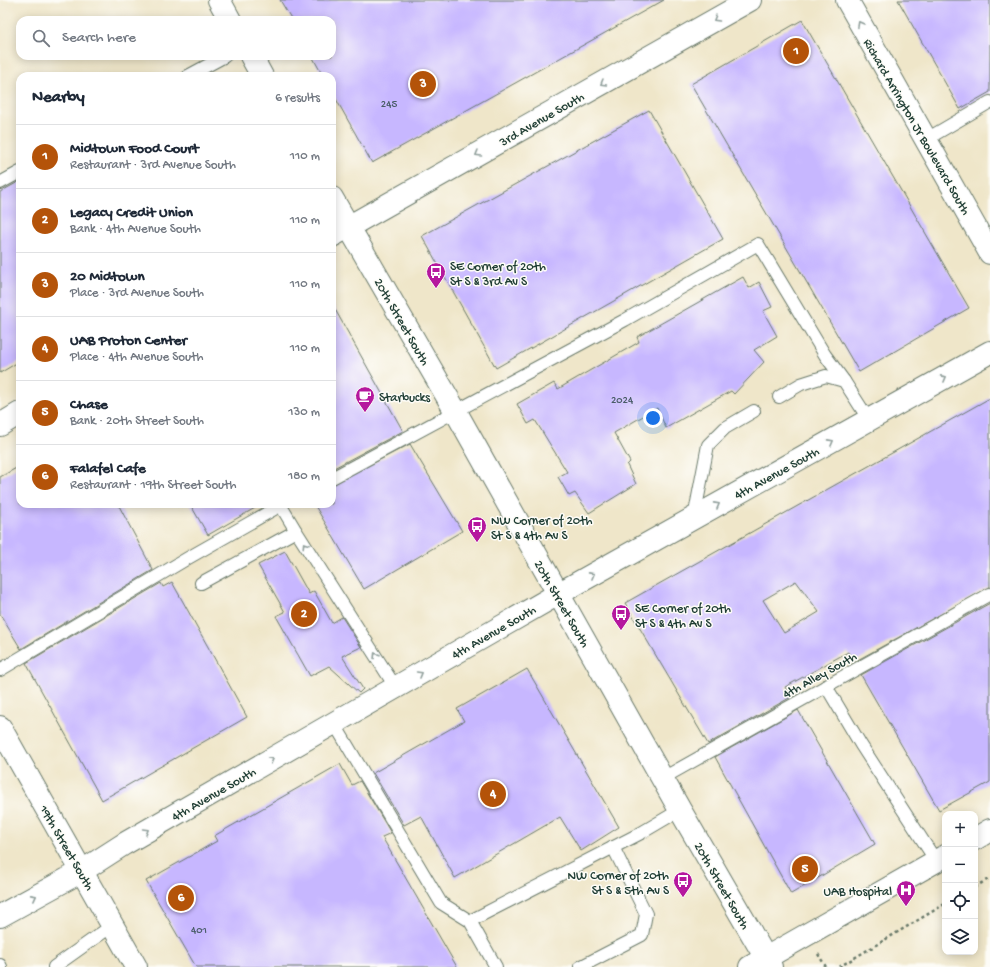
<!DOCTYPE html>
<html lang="en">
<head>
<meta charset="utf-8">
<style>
	body { margin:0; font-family:"Gochi Hand",sans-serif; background:#f2f2f3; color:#1f2937 }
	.controls { position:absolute; right:12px; bottom:12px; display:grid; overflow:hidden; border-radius:8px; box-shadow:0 2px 10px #0003 }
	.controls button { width:36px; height:36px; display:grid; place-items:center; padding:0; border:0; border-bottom:1px solid #e0e1e3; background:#fff; color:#1f2937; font:20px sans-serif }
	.you { position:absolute; left:653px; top:418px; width:14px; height:14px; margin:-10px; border:3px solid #fff; border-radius:50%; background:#1a73e8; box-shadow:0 0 0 6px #1a73e833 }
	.badge { display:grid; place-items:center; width:26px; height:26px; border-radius:50%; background:#b45309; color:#fff; font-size:13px; font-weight:700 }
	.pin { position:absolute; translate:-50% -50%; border:2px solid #fff; box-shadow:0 1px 4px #0006 }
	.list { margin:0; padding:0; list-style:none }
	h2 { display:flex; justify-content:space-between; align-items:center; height:52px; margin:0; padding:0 16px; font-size:17px }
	h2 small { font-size:13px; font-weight:400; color:#747a83 }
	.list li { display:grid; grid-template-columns:26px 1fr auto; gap:12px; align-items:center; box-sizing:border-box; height:64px; padding:0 16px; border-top:1px solid #e0e1e3 }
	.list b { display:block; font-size:15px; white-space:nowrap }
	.list p { margin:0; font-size:13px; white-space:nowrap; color:#747a83 }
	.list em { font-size:13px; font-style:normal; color:#747a83 }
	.icon { flex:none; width:22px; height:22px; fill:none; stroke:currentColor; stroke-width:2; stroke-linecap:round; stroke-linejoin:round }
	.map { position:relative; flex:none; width:990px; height:967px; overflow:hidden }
	.search { position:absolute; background:#fff; box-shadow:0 2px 10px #0003; left:16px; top:16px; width:320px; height:44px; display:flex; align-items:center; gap:10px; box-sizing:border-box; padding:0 14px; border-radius:12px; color:#747a83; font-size:15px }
	.panel { position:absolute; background:#fff; box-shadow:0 2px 10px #0003; left:16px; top:72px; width:320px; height:436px; border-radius:12px }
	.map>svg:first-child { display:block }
</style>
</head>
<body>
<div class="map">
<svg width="990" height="967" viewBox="0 0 990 967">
	<rect width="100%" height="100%" fill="#fdfcf7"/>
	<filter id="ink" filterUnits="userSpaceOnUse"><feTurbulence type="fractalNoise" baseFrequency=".025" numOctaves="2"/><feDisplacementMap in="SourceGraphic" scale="8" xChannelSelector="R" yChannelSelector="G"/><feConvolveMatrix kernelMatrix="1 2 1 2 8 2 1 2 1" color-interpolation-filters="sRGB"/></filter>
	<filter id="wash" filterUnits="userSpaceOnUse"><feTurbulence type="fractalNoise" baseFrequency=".012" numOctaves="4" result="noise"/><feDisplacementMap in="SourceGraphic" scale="16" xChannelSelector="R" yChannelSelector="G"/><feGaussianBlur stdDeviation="0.9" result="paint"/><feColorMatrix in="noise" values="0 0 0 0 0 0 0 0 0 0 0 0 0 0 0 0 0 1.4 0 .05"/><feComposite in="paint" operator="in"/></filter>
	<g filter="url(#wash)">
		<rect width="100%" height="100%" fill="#efe6c9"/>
		<g id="blocks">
			<!-- building -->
			<g fill="#c7b7ff" fill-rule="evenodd">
				<path d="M 280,0 L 664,0 L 372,163 L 332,92 L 332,76 L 323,76 L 312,56 L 332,56 L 332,20 L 292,20 Z"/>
				<path d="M 898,0 L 990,0 L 990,92 L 960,109 Z"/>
				<path d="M 802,20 L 969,308 L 859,372 L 691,84 Z"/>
				<path d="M 649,110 L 723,239 L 496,368 L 422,236 Z"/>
				<path d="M 20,181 L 20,361 L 0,373 L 0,192 Z"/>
				<path d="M 743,277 L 749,288 L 759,282 L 772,307 L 763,311 L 777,336 L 754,350 L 764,362 L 734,394 L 731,391 L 666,428 L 657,408 L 614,433 L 630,462 L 627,465 L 636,484 L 589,513 L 575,493 L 569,496 L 558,477 L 567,472 L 535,420 L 528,424 L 517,404 L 554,383 L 558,389 L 639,342 L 637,337 Z"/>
				<path d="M 332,304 L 403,431 L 332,469 Z"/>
				<path d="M 990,398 L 990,587 L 854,662 L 848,652 L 785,687 L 791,697 L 708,744 L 625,603 ZM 796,581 L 819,612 L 784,633 L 763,600 Z"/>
				<path d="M 410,444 L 462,531 L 364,589 L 314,504 L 332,504 L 332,485 Z"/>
				<path d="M 20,466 L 20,504 L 118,504 L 153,570 L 21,649 L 0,614 L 0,477 Z"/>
				<path d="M 190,504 L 262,504 L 208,535 Z"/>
				<path d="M 285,551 L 309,594 L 314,591 L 332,623 L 342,617 L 361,647 L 342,656 L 363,689 L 359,693 L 329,666 L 310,676 L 276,616 L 285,612 L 258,565 Z"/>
				<path d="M 172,582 L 247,717 L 102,800 L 26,663 L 161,583 L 163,587 Z"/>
				<path d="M 990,603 L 990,782 L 939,810 L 861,675 Z"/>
				<path d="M 527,669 L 619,827 L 581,851 L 560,817 L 455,878 L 421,816 L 404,825 L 373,773 L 464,721 L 457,709 Z"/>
				<path d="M 798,710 L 875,844 L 791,894 L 715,757 Z"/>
				<path d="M 340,764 L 352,785 L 360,781 L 391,833 L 382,837 L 457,967 L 196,967 L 146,881 L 217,841 L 214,836 Z"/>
			</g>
		</g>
	</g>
	<g filter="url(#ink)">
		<use href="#blocks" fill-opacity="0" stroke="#687868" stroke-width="1"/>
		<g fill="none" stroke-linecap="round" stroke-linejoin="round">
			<!-- lane casing -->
			<g stroke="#687868" stroke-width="14">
				<g id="lane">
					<path d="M 188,76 L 225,56"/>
					<path d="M 925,140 L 990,102"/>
					<path d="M 0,183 L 20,172"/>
					<path d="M 779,397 L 801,384 L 826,376 L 844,381 L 869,420"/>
					<path d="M 332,478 L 625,320 L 758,244 L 825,355 L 844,381"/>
					<path d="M 694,518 L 708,445 L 725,428 L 754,411"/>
					<path d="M 296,531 L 396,688"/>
					<path d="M 201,583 L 296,531 L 281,506"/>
					<path d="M 0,670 L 188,558 L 283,504"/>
					<path d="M 826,686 L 861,745 L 936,861"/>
					<path d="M 334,723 L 441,903 L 470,921 L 641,833 L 680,810"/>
					<path d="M 663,778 L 990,594"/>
					<path d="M 470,921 L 496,967"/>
					<path d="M 0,965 L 1,967"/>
					<path d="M 54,967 L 113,925"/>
					<path d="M 580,967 L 642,935 L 646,914 L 613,847"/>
				</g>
			</g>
			<!-- secondary casing -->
			<g stroke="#687868" stroke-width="24">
				<g id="secondary">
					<path d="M 219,0 L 230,20"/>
					<path d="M 847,0 L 990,253"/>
					<path d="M 251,56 L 262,76"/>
					<path d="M 332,198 L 456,412 L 680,810 L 771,967"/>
					<path d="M 332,236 L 750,0"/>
					<path d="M 0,425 L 20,413"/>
					<path d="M 0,727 L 136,967"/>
					<path d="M 975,839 L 990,830"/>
					<path d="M 0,916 L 82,871 L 124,844 L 558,594 L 990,352"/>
					<path d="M 750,967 L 945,856"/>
				</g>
			</g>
			<!-- path -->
			<g stroke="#687868" stroke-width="2.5" stroke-dasharray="3 3" stroke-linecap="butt">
				<path d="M 975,887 L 990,878"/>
				<path d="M 818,954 L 826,967"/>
				<path d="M 839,967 L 945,904"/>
			</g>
			<!-- lane -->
			<use href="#lane" stroke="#fff" stroke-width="12"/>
			<!-- secondary -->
			<use href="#secondary" stroke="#fff" stroke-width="22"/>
		</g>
		<!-- one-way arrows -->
		<defs><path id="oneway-chevron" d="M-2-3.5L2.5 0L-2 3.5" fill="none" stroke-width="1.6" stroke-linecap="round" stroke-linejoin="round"/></defs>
		<g stroke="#8f9e9a">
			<use href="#oneway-chevron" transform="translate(716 19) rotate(150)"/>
			<use href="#oneway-chevron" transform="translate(860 24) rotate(-119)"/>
			<use href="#oneway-chevron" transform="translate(603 83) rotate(150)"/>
			<use href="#oneway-chevron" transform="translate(478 154) rotate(150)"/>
			<use href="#oneway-chevron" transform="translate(944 378) rotate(-29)"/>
			<use href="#oneway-chevron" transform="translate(831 442) rotate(-29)"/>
			<use href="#oneway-chevron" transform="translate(717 505) rotate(-29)"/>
			<use href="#oneway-chevron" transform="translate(305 545) rotate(-123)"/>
			<use href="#oneway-chevron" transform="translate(592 575) rotate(-29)"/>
			<use href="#oneway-chevron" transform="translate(376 655) rotate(-122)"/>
			<use href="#oneway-chevron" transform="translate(420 674) rotate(-30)"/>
			<use href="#oneway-chevron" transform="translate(271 760) rotate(-30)"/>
			<use href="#oneway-chevron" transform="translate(146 831) rotate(-30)"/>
			<use href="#oneway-chevron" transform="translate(34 897) rotate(-28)"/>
		</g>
	</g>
	<!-- icons -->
	<defs>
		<g id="bus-pin" transform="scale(1)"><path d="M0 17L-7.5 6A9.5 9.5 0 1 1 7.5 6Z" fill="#b5179e" stroke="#fdfcf7"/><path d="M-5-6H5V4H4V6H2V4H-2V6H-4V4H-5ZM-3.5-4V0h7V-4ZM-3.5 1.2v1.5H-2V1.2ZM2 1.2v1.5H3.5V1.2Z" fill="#fff"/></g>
		<g id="cafe-pin" transform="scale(1)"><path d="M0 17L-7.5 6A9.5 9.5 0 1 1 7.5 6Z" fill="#b5179e" stroke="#fdfcf7"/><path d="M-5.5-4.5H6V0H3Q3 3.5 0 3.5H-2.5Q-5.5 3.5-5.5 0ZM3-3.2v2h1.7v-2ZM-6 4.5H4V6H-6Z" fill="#fff"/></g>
		<g id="hospital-pin" transform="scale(1)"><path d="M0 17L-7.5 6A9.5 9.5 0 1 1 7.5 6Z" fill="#b5179e" stroke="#fdfcf7"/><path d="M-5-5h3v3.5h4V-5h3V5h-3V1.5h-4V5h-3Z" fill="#fff"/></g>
	</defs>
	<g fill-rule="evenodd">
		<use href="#bus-pin" x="436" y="272"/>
		<use href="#cafe-pin" x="365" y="396"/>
		<use href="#bus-pin" x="477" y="526"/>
		<use href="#bus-pin" x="621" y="614"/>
		<use href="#bus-pin" x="683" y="881"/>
		<use href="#hospital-pin" x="906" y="890"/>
	</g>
	<g text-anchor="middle" stroke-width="3" stroke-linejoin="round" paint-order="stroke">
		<!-- number labels -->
		<g font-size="11" fill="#495c67">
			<text x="389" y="107">245</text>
			<text x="622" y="403">2024</text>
			<text x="199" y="933">401</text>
		</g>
		<!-- street labels -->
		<g font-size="13" fill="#1f3d34" stroke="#fdfcf7">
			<text transform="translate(541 118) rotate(-30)" y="5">3rd Avenue South</text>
			<text transform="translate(918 126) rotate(60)" y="5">Richard Arrington Jr Boulevard South</text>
			<text transform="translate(403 321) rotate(60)" y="5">20th Street South</text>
			<text transform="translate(776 472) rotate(-29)" y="5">4th Avenue South</text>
			<text transform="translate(563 603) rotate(60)" y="5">20th Street South</text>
			<text transform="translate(493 631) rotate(-30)" y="5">4th Avenue South</text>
			<text transform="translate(819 674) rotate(-29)" y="5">4th Alley South</text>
			<text transform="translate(213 793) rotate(-30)" y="5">4th Avenue South</text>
			<text transform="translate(68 847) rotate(60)" y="5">19th Street South</text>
			<text transform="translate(723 885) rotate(60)" y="5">20th Street South</text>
		</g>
		<!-- poi labels -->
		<g font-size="13" fill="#1f3d34" stroke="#fdfcf7" text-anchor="start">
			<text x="450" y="270">SE Corner of 20th<tspan x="450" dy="15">St S &amp; 3rd Av S</tspan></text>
			<text x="379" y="401">Starbucks</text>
			<text x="491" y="524">NW Corner of 20th<tspan x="491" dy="15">St S &amp; 4th Av S</tspan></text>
			<text x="635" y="612">SE Corner of 20th<tspan x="635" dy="15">St S &amp; 4th Av S</tspan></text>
			<text x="669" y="879" text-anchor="end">NW Corner of 20th<tspan x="669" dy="15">St S &amp; 5th Av S</tspan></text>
			<text x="892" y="895" text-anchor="end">UAB Hospital</text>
		</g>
	</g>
</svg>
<div class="controls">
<button>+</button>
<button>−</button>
<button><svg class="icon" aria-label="locate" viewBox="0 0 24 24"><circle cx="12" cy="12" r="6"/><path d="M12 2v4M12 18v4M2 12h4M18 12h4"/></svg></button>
<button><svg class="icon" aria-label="layers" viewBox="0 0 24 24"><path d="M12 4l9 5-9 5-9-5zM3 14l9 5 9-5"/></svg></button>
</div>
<div class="you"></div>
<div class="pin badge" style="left:796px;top:51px">1</div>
<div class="pin badge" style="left:304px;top:614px">2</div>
<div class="pin badge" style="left:423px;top:84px">3</div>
<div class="pin badge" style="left:493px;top:794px">4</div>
<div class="pin badge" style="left:805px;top:869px">5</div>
<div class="pin badge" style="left:181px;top:898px">6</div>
<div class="search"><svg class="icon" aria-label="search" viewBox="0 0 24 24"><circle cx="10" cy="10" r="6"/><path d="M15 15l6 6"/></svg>Search here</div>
<section class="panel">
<h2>Nearby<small>6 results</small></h2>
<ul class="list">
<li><span class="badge">1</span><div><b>Midtown Food Court</b><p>Restaurant · 3rd Avenue South</p></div><em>110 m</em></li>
<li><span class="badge">2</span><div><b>Legacy Credit Union</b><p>Bank · 4th Avenue South</p></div><em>110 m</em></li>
<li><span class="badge">3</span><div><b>20 Midtown</b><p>Place · 3rd Avenue South</p></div><em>110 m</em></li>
<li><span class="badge">4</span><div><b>UAB Proton Center</b><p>Place · 4th Avenue South</p></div><em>110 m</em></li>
<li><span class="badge">5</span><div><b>Chase</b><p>Bank · 20th Street South</p></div><em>130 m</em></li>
<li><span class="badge">6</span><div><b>Falafel Cafe</b><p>Restaurant · 19th Street South</p></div><em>180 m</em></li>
</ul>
</section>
</div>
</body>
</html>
